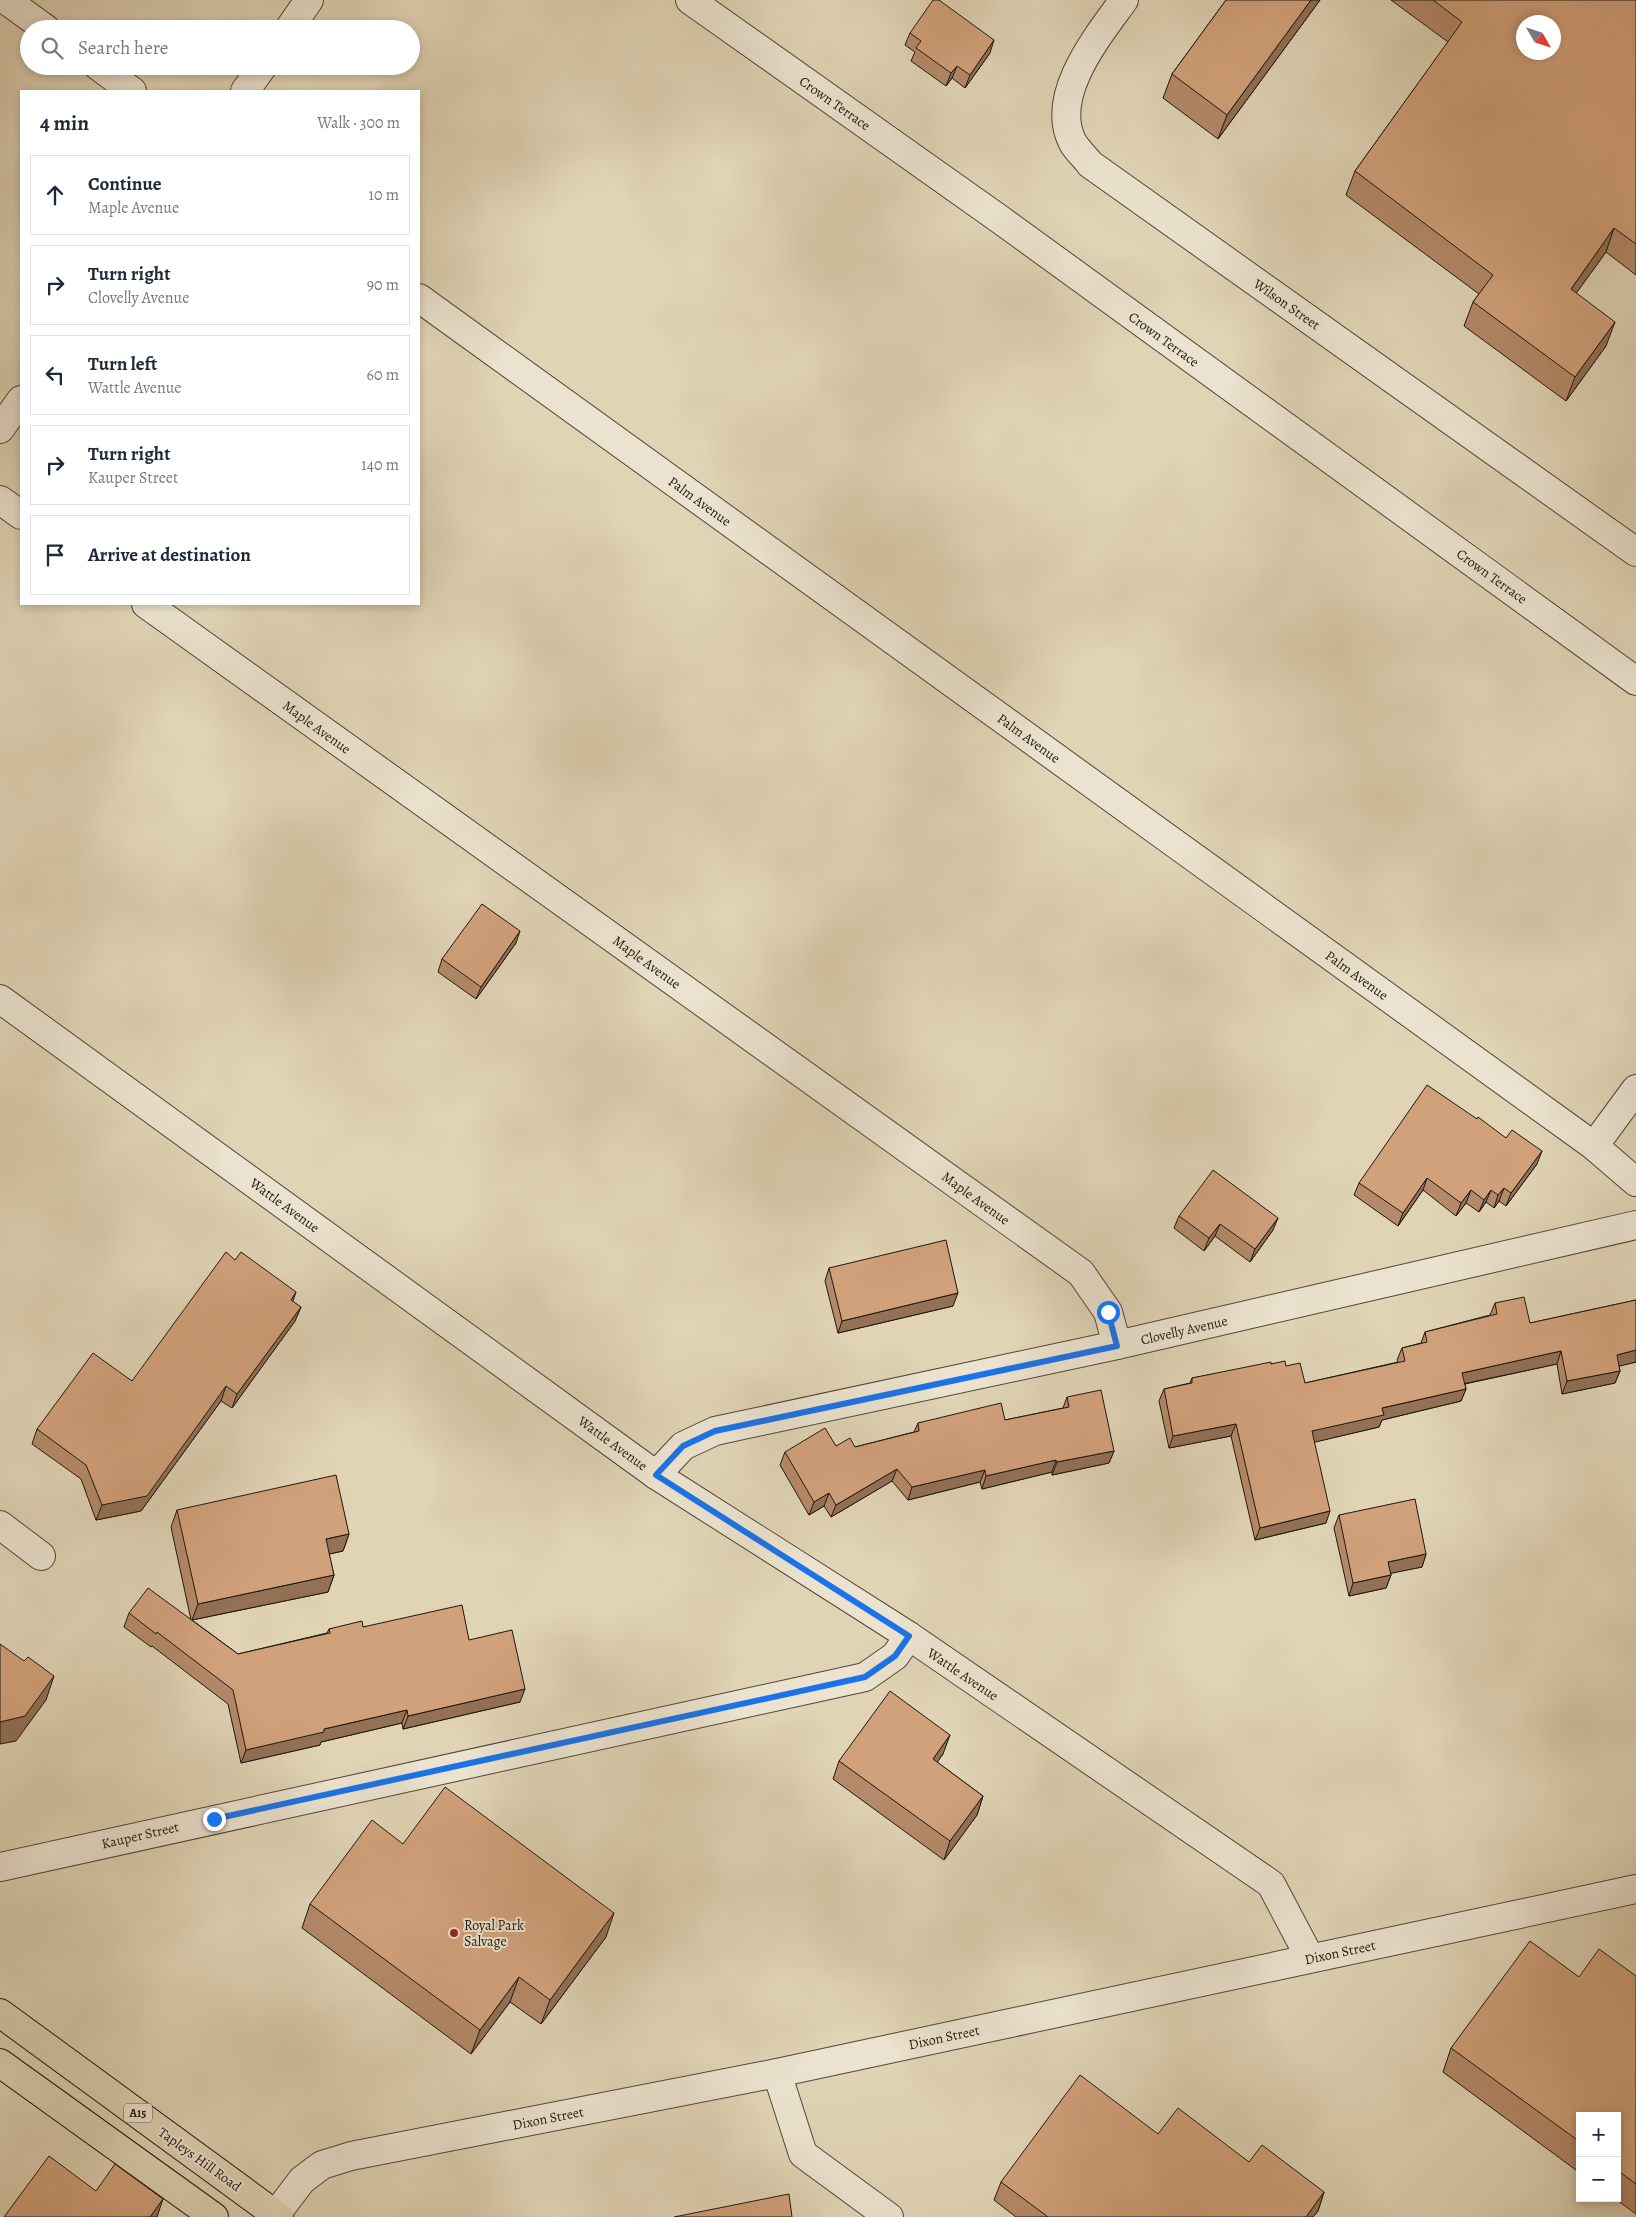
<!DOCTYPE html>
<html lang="en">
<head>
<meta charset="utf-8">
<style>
	body { margin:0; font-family:Alegreya,serif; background:#f6f6f7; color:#1f2937 }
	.controls { position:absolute; right:15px; bottom:15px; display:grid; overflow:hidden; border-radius:0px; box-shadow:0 2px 8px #0003 }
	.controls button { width:45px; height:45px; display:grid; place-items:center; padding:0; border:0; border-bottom:1px solid #e0e1e3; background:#fff; color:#1f2937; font:25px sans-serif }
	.compass { position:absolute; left:1516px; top:15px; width:45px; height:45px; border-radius:50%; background:#fff; box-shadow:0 2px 8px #0003; rotate:129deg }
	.stop { position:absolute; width:15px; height:15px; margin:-11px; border:4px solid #1a73e8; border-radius:50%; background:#fff }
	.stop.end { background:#1a73e8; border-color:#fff; box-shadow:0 1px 5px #0008 }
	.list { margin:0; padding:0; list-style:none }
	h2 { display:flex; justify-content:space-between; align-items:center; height:65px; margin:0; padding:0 20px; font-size:21px }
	h2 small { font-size:16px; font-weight:400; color:#747a83 }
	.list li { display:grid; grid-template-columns:32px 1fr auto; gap:15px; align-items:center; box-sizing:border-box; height:80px; margin:0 10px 10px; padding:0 10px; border:1px solid #e0e1e3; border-radius:0px }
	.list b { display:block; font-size:19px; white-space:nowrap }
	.list p { margin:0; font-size:16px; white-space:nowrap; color:#747a83 }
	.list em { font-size:16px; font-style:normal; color:#747a83 }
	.icon { flex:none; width:28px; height:28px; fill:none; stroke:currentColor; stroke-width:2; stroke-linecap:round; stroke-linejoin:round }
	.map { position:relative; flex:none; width:1636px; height:2217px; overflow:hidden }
	.search { position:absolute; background:#fff; box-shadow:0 2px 8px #0003; left:20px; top:20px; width:400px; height:55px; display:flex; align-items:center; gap:12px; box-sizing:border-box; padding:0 18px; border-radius:28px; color:#747a83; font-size:19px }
	.panel { position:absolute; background:#fff; box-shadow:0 2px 8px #0003; left:20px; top:90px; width:400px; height:515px; border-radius:0px }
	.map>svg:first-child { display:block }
</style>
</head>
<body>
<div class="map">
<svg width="1636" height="2217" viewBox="0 0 1636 2217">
	<rect width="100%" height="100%" fill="#e0d4b5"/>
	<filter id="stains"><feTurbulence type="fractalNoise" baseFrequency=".004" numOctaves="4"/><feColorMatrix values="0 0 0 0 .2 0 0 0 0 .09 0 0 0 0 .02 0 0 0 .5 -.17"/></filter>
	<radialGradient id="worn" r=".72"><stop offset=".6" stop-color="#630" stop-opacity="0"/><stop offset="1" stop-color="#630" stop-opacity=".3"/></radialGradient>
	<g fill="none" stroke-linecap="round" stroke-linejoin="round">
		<!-- minor casing -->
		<g stroke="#504638" stroke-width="30">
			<g id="minor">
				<path d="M 6,0 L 46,29"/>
				<path d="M 690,0 L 998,218 L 1636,681"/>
				<path d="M 1124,0 C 1098,36 1048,96 1073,143 C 1077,150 1085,157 1090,164 L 1636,552"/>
				<path d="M 289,29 L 309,0"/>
				<path d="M 98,66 L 132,91"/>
				<path d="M 245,91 L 263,66"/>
				<path d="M 419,298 L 1594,1146 L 1636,1182"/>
				<path d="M 0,429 L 21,400"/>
				<path d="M 0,500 L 21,515"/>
				<path d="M 146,604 L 1081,1273 L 1108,1312 L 1117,1345"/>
				<path d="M 0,999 L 656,1475 L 909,1636 L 1271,1884 L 1310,1958"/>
				<path d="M 1594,1146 L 1636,1089"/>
				<path d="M 656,1475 L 683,1446 L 715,1431 L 1117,1345 L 1636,1225"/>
				<path d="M 0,1525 L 41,1556"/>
				<path d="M 0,1867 L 865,1677 L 895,1656 L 909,1636"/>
				<path d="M 777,2073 L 803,2154 L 889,2217"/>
				<path d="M 274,2217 L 302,2180 L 322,2165 L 351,2156 L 777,2073 L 1636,1889"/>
			</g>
		</g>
		<!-- major casing -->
		<g stroke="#20170e" stroke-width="30">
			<g id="major">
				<path d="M 0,2013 L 279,2217"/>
				<path d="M 0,2063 L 214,2217"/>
			</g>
		</g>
		<!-- minor -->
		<use href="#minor" stroke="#ebe3cf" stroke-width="28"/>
		<!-- major -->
		<use href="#major" stroke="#e0d4b5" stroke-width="28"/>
	</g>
	<!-- wall -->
	<g fill="#b48a6a" stroke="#20170e">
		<path d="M 1226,0 L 1320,0 L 1218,139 L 1163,98 L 1172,74 Z"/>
		<path d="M 1391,0 L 1636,0 L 1636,275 L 1606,252 L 1576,293 L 1606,346 L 1566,401 L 1464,326 L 1473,302 L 1479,294 L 1346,195 L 1355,171 L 1448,42 Z"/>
		<path d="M 910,33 L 990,53 L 965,88 L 952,78 L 946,86 L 911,61 L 915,52 L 905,45 Z"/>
		<path d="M 516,943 L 476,999 L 438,972 L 442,959 Z"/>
		<path d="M 1537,1164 L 1506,1206 L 1499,1201 L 1494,1208 L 1486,1202 L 1479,1212 L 1466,1203 L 1456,1216 L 1423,1190 L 1398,1226 L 1354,1195 L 1359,1183 Z"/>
		<path d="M 1179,1216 L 1273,1230 L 1250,1262 L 1215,1236 L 1204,1251 L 1174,1228 Z"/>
		<path d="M 829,1268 L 953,1306 L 838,1333 L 825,1281 Z"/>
		<path d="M 1636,1300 L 1636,1362 L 1619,1366 L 1620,1371 L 1615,1383 L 1562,1394 L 1557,1364 L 1465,1384 L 1466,1389 L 1461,1401 L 1382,1420 L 1379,1427 L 1314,1442 L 1326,1523 L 1255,1540 L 1231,1436 L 1169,1448 L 1159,1401 L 1164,1389 L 1190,1383 L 1192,1378 L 1271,1364 L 1286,1366 L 1305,1383 L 1398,1362 L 1397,1360 L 1402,1348 L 1421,1343 L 1425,1332 L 1490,1315 L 1495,1303 L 1530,1323 Z"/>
		<path d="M 293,1302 L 301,1307 L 295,1321 L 232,1408 L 221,1401 L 141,1511 L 96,1520 L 81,1479 L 32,1444 L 37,1429 L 132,1381 Z"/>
		<path d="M 1067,1397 L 1114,1451 L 1109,1463 L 1052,1475 L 1052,1472 L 982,1489 L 980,1482 L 908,1500 L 892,1481 L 831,1517 L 824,1506 L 809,1515 L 780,1465 L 785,1452 L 836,1446 L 855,1447 L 914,1432 L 918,1423 L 1005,1420 L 1063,1408 Z"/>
		<path d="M 177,1510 L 349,1534 L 343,1551 L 329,1554 L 334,1575 L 328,1592 L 192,1620 L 238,1654 L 327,1633 L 329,1629 L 363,1627 L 469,1640 L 520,1702 L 403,1729 L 402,1723 L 321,1742 L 320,1745 L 241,1763 L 228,1704 L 152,1646 L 151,1647 L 124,1627 L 129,1613 L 191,1620 L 171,1527 Z"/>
		<path d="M 1339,1515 L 1426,1554 L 1422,1567 L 1390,1573 L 1391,1575 L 1386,1588 L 1349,1596 L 1334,1528 Z"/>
		<path d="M 943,1754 L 937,1762 L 983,1796 L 977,1815 L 944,1860 L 833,1779 L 839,1761 Z"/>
		<path d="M 403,1844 L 606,1937 L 541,2024 L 510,2002 L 471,2054 L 302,1928 L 310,1904 Z"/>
		<path d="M 1636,1976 L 1636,2214 L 1614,2198 L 1617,2198 L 1617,2116 L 1580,2116 L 1580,2173 L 1443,2072 L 1451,2048 L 1579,1977 Z"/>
		<path d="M 1158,2134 L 1249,2162 L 1324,2192 L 1318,2211 L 1313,2217 L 1016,2217 L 994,2200 L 1001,2182 Z"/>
	</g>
	<!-- shaded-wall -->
	<g fill="#927156" stroke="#20170e">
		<path d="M 1311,0 L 1320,0 L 1218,139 L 1227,115 Z"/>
		<path d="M 994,40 L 990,53 L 965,88 L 970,75 Z"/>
		<path d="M 957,66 L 952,78 L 946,86 L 951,73 Z"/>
		<path d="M 1614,228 L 1606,252 L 1562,313 L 1571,289 Z"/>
		<path d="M 1615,322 L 1606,346 L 1566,401 L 1575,377 Z"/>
		<path d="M 520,931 L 516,943 L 476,999 L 481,987 Z"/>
		<path d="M 1542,1151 L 1537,1164 L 1506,1206 L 1511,1193 Z"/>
		<path d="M 1427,1178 L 1423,1190 L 1398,1226 L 1403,1213 Z"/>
		<path d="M 1504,1188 L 1499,1201 L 1494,1208 L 1498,1195 Z"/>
		<path d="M 1471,1190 L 1466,1203 L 1456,1216 L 1461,1203 Z"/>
		<path d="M 1491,1190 L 1486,1202 L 1479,1212 L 1484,1200 Z"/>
		<path d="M 1278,1218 L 1273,1230 L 1250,1262 L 1255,1249 Z"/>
		<path d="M 1220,1224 L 1215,1236 L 1204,1251 L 1209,1238 Z"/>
		<path d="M 296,1292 L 291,1307 L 291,1300 Z"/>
		<path d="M 958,1293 L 953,1306 L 838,1333 L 842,1321 Z"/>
		<path d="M 301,1307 L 295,1321 L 232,1408 L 237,1394 Z"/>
		<path d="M 1636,1350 L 1636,1362 L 1612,1368 L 1617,1355 Z"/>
		<path d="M 1561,1351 L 1557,1364 L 1458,1385 L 1462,1373 Z"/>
		<path d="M 1620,1371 L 1615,1383 L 1562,1394 L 1567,1381 Z"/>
		<path d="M 226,1386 L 221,1401 L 141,1511 L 96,1520 L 102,1505 Z"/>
		<path d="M 1466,1389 L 1461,1401 L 1382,1420 L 1379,1427 L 1307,1444 L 1312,1431 L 1382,1408 Z"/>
		<path d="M 1236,1424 L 1231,1436 L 1169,1448 L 1173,1436 Z"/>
		<path d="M 1114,1451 L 1109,1463 L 1052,1475 L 1057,1462 Z"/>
		<path d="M 1056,1460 L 1052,1472 L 982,1489 L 986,1476 Z"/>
		<path d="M 897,1469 L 892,1481 L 831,1517 L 836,1505 Z"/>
		<path d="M 985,1470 L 980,1482 L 908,1500 L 912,1487 Z"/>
		<path d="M 829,1493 L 824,1506 L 809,1515 L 814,1502 Z"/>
		<path d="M 1330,1511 L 1326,1523 L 1255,1540 L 1260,1528 Z"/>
		<path d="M 349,1534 L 343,1551 L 320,1556 L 326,1539 Z"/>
		<path d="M 1426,1554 L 1422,1567 L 1383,1575 L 1388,1562 Z"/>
		<path d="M 334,1575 L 328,1592 L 192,1620 L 198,1604 Z"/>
		<path d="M 1391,1575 L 1386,1588 L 1349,1596 L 1353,1583 Z"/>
		<path d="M 54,1676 L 46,1700 L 16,1741 L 0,1744 L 0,1722 Z"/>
		<path d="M 525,1689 L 520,1702 L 403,1729 L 408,1716 Z"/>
		<path d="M 407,1710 L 402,1723 L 321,1742 L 320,1745 L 241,1763 L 246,1750 L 324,1729 Z"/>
		<path d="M 950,1735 L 943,1754 L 926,1778 L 933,1759 Z"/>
		<path d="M 983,1796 L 977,1815 L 944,1860 L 950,1841 Z"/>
		<path d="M 614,1913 L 606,1937 L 541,2024 L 550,2000 Z"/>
		<path d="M 519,1977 L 510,2002 L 471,2054 L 480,2030 Z"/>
		<path d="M 1324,2192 L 1318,2211 L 1313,2217 L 1306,2217 Z"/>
		<path d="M 163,2199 L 157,2217 L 150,2217 Z"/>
	</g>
	<!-- building -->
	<g fill="#d1a17b" stroke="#20170e" fill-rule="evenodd">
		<path d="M 933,0 L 939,0 L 994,40 L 970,75 L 957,66 L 951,73 L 916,48 L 921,41 L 910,33 Z"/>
		<path d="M 1226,0 L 1311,0 L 1227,115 L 1172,74 Z"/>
		<path d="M 1433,0 L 1636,0 L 1636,244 L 1614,228 L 1571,289 L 1615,322 L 1575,377 L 1473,302 L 1493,275 L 1355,171 L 1462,22 ZM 1524,22 L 1554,22 L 1554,52 L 1524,52 Z"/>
		<path d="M 482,904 L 520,931 L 481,987 L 442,959 Z"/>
		<path d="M 1427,1085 L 1477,1119 L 1478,1117 L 1506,1138 L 1512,1130 L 1542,1151 L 1511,1193 L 1504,1188 L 1498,1195 L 1491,1190 L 1484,1200 L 1471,1190 L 1461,1203 L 1427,1178 L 1403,1213 L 1359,1183 Z"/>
		<path d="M 1213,1170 L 1278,1218 L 1255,1249 L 1220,1224 L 1209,1238 L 1179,1216 Z"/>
		<path d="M 946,1240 L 958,1293 L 842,1321 L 829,1268 Z"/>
		<path d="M 226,1252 L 235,1260 L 241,1252 L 296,1292 L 291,1300 L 301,1307 L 237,1394 L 226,1386 L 147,1496 L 102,1505 L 86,1465 L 37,1429 L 93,1353 L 132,1381 Z"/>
		<path d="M 1524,1297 L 1530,1323 L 1636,1300 L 1636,1350 L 1617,1355 L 1620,1371 L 1567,1381 L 1561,1351 L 1462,1373 L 1466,1389 L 1382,1408 L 1384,1415 L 1312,1431 L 1330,1511 L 1260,1528 L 1236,1424 L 1173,1436 L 1164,1389 L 1192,1383 L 1192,1378 L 1271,1362 L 1271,1364 L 1285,1361 L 1286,1366 L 1300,1363 L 1305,1383 L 1405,1361 L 1402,1348 L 1427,1342 L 1425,1332 L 1497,1314 L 1495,1303 Z"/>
		<path d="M 1101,1390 L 1114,1451 L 1057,1462 L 1056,1460 L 986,1476 L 985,1470 L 912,1487 L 897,1469 L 836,1505 L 829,1493 L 814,1502 L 785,1452 L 825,1428 L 836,1446 L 850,1438 L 855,1447 L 919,1431 L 918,1423 L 1001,1403 L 1005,1420 L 1069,1407 L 1067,1397 Z"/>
		<path d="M 336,1475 L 349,1534 L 326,1539 L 334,1575 L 198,1604 L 177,1510 Z"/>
		<path d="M 1415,1499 L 1426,1554 L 1388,1562 L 1391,1575 L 1353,1583 L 1339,1515 Z"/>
		<path d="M 148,1588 L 238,1654 L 330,1633 L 329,1629 L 362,1621 L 363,1627 L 462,1605 L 469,1640 L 512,1630 L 525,1689 L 408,1716 L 407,1710 L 324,1729 L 324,1732 L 246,1750 L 233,1690 L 157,1632 L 156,1634 L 129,1613 Z"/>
		<path d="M 0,1644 L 24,1661 L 28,1657 L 54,1676 L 25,1716 L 0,1722 Z"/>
		<path d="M 890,1691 L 950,1735 L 933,1759 L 983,1796 L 950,1841 L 839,1761 Z"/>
		<path d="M 445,1787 L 614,1913 L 550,2000 L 519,1977 L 480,2030 L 310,1904 L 372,1820 L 403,1844 Z"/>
		<path d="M 1530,1941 L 1579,1977 L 1599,1949 L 1636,1976 L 1636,2184 L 1617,2170 L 1617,2116 L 1580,2116 L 1580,2142 L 1451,2048 Z"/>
		<path d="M 1080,2075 L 1158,2134 L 1178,2108 L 1249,2162 L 1262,2145 L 1324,2192 L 1306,2217 L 1048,2217 L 1001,2182 Z"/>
		<path d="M 49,2156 L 96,2191 L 115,2164 L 163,2199 L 150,2217 L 4,2217 Z"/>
		<path d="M 789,2194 L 792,2217 L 674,2217 Z"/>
	</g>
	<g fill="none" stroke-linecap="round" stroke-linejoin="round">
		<!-- route -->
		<path stroke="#1a73e8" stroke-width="6" d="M 214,1819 L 865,1677 L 895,1656 L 909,1636 L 656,1475 L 683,1446 L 715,1431 L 1117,1346 L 1108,1312"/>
	</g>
	<!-- markers -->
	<circle fill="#8f2418" stroke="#ebe3cf" stroke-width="2" cx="454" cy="1933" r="5"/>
	<g text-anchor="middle" stroke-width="4" stroke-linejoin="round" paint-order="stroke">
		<!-- shield labels -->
		<rect fill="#ebe3cf" stroke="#5d5448" stroke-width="1" x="124" y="2103.5" width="28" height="19" rx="4"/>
		<g font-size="12" font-weight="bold" fill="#20170e">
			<text x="138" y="2117">A15</text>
		</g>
		<!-- street labels -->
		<g font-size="14" fill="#20170e" stroke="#ebe3cf">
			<text transform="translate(835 103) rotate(35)" y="5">Crown Terrace</text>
			<text transform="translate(1287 304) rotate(35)" y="5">Wilson Street</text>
			<text transform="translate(1164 339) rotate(36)" y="5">Crown Terrace</text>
			<text transform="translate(700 501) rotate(36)" y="5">Palm Avenue</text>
			<text transform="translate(1492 576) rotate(36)" y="5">Crown Terrace</text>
			<text transform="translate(317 727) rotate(36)" y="5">Maple Avenue</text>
			<text transform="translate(1029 738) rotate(36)" y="5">Palm Avenue</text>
			<text transform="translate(647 962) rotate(36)" y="5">Maple Avenue</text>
			<text transform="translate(1357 975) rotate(36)" y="5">Palm Avenue</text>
			<text transform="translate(976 1198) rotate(36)" y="5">Maple Avenue</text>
			<text transform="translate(285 1205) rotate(36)" y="5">Wattle Avenue</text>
			<text transform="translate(1184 1330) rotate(-13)" y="5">Clovelly Avenue</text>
			<text transform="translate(613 1443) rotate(36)" y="5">Wattle Avenue</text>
			<text transform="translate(963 1674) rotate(34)" y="5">Wattle Avenue</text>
			<text transform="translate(140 1835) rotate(-13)" y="5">Kauper Street</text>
			<text transform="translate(1340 1952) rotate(-12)" y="5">Dixon Street</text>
			<text transform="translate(944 2037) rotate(-12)" y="5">Dixon Street</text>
			<text transform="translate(548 2118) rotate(-11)" y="5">Dixon Street</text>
			<text transform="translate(200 2159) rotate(36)" y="5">Tapleys Hill Road</text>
		</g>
		<!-- poi labels -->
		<g font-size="14" fill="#20170e" stroke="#ebe3cf" text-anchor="start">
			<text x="464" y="1930">Royal Park<tspan x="464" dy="16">Salvage</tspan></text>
		</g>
	</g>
	<rect width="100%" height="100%" filter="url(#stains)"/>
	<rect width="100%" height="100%" fill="url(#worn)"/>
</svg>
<div class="controls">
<button>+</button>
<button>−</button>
</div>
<svg class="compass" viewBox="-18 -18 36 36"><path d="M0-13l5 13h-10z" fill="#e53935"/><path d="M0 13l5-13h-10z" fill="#747a83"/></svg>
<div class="stop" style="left:1108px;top:1312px"></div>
<div class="stop end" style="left:214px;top:1819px"></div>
<div class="search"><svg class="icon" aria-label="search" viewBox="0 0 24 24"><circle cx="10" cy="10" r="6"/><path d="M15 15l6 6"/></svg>Search here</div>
<section class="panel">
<h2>4 min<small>Walk · 300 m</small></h2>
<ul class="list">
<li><svg class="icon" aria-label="ahead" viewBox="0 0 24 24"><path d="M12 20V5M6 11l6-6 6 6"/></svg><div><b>Continue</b><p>Maple Avenue</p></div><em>10 m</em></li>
<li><svg class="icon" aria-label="right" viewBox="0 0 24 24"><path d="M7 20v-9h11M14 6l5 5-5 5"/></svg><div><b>Turn right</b><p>Clovelly Avenue</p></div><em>90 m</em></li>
<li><svg class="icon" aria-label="left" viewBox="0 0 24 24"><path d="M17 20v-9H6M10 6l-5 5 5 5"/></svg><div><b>Turn left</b><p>Wattle Avenue</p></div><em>60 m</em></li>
<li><svg class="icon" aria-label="right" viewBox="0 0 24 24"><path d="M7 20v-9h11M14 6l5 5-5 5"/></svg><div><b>Turn right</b><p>Kauper Street</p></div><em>140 m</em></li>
<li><svg class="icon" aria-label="arrive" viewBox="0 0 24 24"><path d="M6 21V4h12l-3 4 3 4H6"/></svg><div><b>Arrive at destination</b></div></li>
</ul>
</section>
</div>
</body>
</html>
